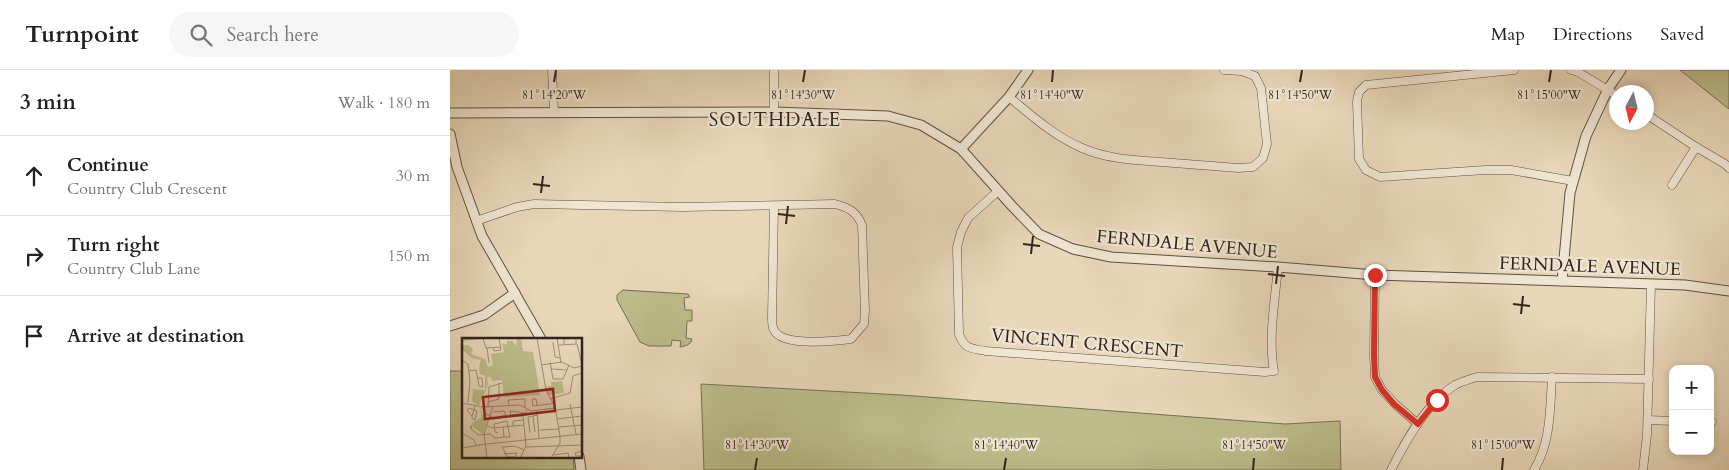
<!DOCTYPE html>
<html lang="en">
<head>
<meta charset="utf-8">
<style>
	body { margin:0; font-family:Cardo,serif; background:#f6f6f6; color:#222 }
	.controls { position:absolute; right:15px; bottom:15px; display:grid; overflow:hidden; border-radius:10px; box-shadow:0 2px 8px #0003 }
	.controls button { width:45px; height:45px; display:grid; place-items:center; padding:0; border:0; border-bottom:1px solid #e0e0e0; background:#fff; color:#222; font:25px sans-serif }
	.compass { position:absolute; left:1159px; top:15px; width:45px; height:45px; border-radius:50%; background:#fff; box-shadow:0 2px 8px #0003; rotate:187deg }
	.stop { position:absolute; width:15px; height:15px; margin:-11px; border:4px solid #d93025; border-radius:50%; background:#fff }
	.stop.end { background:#d93025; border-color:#fff; box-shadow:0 1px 5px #0008 }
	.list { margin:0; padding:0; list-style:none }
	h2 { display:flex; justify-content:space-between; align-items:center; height:65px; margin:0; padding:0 20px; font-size:21px }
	h2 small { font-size:16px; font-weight:400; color:#767676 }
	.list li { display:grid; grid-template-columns:32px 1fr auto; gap:15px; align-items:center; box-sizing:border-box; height:80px; padding:0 20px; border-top:1px solid #e0e0e0 }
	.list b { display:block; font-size:19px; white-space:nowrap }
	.list p { margin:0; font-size:16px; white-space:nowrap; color:#767676 }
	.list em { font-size:16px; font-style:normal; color:#767676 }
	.icon { flex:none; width:28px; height:28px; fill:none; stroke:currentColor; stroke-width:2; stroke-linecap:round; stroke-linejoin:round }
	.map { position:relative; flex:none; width:1279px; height:400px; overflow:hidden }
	header { display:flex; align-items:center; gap:30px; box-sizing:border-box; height:70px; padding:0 25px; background:#fff; border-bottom:1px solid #e0e0e0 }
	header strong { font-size:24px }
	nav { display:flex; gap:28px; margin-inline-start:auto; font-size:18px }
	.search { width:350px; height:45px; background:#f6f6f6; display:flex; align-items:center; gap:12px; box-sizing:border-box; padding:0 18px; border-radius:28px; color:#767676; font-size:19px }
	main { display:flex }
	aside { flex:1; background:#fff }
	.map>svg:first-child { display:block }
</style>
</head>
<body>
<header>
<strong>Turnpoint</strong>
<div class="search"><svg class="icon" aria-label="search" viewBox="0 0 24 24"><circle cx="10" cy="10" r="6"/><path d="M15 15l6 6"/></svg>Search here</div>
<nav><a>Map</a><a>Directions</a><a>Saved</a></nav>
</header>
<main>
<aside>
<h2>3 min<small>Walk · 180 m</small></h2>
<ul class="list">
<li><svg class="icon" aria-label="ahead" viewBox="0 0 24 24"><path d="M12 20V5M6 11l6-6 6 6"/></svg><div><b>Continue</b><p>Country Club Crescent</p></div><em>30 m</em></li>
<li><svg class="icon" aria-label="right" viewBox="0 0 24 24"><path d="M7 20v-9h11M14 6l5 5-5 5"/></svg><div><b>Turn right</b><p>Country Club Lane</p></div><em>150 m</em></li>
<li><svg class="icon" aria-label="arrive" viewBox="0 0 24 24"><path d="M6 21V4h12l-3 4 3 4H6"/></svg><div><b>Arrive at destination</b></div></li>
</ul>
</aside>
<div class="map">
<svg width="1279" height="400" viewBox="0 0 1279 400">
	<rect width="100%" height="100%" fill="#e8d7b9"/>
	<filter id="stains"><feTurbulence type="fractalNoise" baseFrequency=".004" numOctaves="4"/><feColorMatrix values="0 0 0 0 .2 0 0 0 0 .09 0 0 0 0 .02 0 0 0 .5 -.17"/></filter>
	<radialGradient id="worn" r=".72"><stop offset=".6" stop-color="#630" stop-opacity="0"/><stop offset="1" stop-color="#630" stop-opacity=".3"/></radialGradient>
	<!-- green -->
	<g fill="#bcbd8b" stroke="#767053">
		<path d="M 1230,0 L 1279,0 L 1279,39 Z"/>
		<path d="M 173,220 L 238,224 L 240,227 L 234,228 L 235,240 L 242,240 L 242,251 L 237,251 L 236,268 L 242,269 C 241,275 235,276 230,277 L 231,271 L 222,270 L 221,276 L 199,276 L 190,272 L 167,230 L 167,225 Z"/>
		<path d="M 0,301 L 14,301 L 14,386 L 123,386 L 124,400 L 0,400 Z"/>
		<path d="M 251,314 L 451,325 L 835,354 L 890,351 L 891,400 L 254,400 Z"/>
	</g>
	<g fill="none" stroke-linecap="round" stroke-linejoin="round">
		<!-- minor casing -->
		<g stroke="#5e5142" stroke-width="9">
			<g id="minor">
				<path d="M 102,0 L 104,42"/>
				<path d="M 1064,0 L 916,15 L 909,22 L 907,31 L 909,89 L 916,100 L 930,107 L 1035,100 L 1061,100 L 1123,111"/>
				<path d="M 1121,0 L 1128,2 L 1166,25"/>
				<path d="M 559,27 C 582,46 604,66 632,78 C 657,89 684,90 711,92 C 737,94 762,96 788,98 L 803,97 L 813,88 L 817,74 L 811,18 L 805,6 L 792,1 L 774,0"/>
				<path d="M 324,42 L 324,0"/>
				<path d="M 1196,44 L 1246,77 L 1275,94 L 1279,98"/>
				<path d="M 1222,115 L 1246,77"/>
				<path d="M 548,121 L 518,148 L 511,162 L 507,177 L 509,264 C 515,280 521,278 536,281 L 815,302 L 824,301 C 818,269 825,230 828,197"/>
				<path d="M 26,151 L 67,137 L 84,134 L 232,137 L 385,134 C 399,138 406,141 412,155 L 415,241 L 414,254 L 401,269 C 385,271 332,277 324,260 C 322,257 322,251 322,248 L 324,136"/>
				<path d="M 925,205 L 924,285 L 925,307 L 932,320 L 945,334 L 968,354"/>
				<path d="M 1198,350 L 1223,351"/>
				<path d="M 1260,352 L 1262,352"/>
				<path d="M 941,400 C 955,372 977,332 1005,315 C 1011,312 1020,309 1027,307 L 1199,309"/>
				<path d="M 1084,400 C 1101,372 1100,339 1102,307"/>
				<path d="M 1193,400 L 1197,365 L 1201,214"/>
			</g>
		</g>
		<!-- tertiary casing -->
		<g stroke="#5e5142" stroke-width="11">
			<g id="tertiary">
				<path d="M 0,43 L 324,42 L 438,46 L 471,55 L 511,79 L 562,136 L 589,164 L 623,179 L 661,187 L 828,197 L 925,205 L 1235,215 L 1279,221"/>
				<path d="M 0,64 L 7,97 L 32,166 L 91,269"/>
				<path d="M 511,79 L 559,27 L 578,0"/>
				<path d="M 1112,211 L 1120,123 L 1136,66 L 1158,19 L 1171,0"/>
				<path d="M 0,256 L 34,245 L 65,223"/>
				<path d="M 129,386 L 131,400"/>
			</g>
		</g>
		<!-- minor -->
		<use href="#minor" stroke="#f0e5d2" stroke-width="8"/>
		<!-- tertiary -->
		<use href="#tertiary" stroke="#f0e5d2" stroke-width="9"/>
	</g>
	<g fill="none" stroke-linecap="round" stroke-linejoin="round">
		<!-- route -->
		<path stroke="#d93025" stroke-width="6" d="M 925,205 L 924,285 L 925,307 L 932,320 L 944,334 L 968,354 L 987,330"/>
	</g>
	<!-- ticks -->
	<path fill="none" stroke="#30241b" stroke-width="2" d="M 104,12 L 106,0M 353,12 L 355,0M 602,12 L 603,0M 850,12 L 852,0M 1099,12 L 1101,0M 83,114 L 100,116M 91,123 L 93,106M 328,144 L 345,146M 336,154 L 338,136M 573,174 L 590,176M 581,184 L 583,166M 818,204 L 835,206M 826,214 L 828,196M 1063,234 L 1080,236M 1071,244 L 1073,226M 305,400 L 307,388M 554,400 L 556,388M 803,400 L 804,388M 1052,400 L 1053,388"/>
	<g text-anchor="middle" stroke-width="4.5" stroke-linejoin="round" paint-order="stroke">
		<!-- street labels -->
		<g font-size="18" fill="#30241b" stroke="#f0e5d2">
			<text transform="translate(737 174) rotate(5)" y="6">FERNDALE AVENUE</text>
			<text transform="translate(1140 196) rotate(2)" y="6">FERNDALE AVENUE</text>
			<text transform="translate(637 273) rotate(5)" y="6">VINCENT CRESCENT</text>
		</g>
		<!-- neighbourhood labels -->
		<g font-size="19" letter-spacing="1" fill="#30241b" stroke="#f0e5d2">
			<text x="325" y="56">SOUTHDALE</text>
		</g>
	</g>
	<!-- overview -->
	<g transform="translate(12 268)">
		<rect width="120" height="120" fill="#e8d7b9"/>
		<path d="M 55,0 L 59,0 L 61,13 L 71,14 L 78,57 L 42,59 L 40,42 L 30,43 L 29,39 L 25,39 L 26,46 L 17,68 L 10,63 L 11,52 L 7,51 L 23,52 L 23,38 L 18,36 L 17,30 L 19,22 L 10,20 L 0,12 L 0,7 L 6,7 L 11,11 L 9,16 L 23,21 L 26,29 L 31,27 L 29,16 L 42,14 L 40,5 L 45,7 L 45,3 L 51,3 L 54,8 ZM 100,43 L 102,55 L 86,57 L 83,49 L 89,48 L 89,44 ZM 18,69 L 20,77 L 26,81 L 21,96 L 11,89 L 10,85 L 19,80 Z" fill="#bcbd8b"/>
		<path fill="none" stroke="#9e8f7a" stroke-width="1" d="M 75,0 L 84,52 L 93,69 L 98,98 L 98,105 L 89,120M 95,0 L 99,25M 21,1 L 24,10 L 39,9M 0,2 L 26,0M 91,4 L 93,19 L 98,20M 102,6 L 102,1 L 114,0 L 114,6M 97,7 L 115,6 L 120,27M 31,9 L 32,13 L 39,12 L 37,0M 25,10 L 27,25M 0,22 L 6,26 L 8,43 L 6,64M 88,24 L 91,41 L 101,41 L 107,27M 79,27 L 100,24 L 112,30 L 120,28M 89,31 L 105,32M 7,33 L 14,32 L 17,48 L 21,49 L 20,40 L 16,40M 108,55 L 111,38 L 120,35M 88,61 L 108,55M 26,64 L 37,61 L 37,45M 0,65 L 21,69 L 58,67 L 69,73 L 93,70M 108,66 L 114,96M 47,67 L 46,62 L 63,61 L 63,70M 75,67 L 74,61 L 70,61 L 71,68 L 88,66 L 91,65M 21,69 L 22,75 L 32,80 L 44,77 L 42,73 L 31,74M 26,69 L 27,49 L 40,45M 75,72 L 77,101M 94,72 L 120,69M 10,78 L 5,72 L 7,70 L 12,72 L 15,73 L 13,82 L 10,80 L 10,78 L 12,72 L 13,68M 61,78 L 49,78 L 48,73 L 63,75M 71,78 L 73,94M 95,81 L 120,78M 25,88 L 31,90 L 62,87M 51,88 L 51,83 L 62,82M 97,89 L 120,87M 9,90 L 10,87 L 8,90 L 9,90 L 9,91 L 13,94 L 16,97 L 28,96 L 33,100 L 42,99 L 41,89M 78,92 L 97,91M 0,95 L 12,102 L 14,108M 36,95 L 33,94 L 32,86 L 45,83 L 48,99 L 42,99M 68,95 L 66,79 L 76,77M 16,107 L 120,96M 64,109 L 120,107M 0,110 L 18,107M 120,113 L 113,115 L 114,118 L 120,118M 42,116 L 55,115 L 53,119 L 45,119M 91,117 L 106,115 L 107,120M 25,120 L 22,96 L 31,68M 46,120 L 40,109 L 53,108 L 62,112M 58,120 L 64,108 L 61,78 L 65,72"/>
		<path fill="#8f2418" fill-opacity="0.15" stroke="#8f2418" stroke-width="2.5" d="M 91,51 L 93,73 L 23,81 L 21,59 Z"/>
		<rect width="120" height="120" fill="none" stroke="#30241b" stroke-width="2.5"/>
	</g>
	<g font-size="12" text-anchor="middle" fill="#30241b" stroke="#f0e5d2" stroke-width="4.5" stroke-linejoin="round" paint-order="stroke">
		<text x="104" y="29">81°14'20"W</text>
		<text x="353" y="29">81°14'30"W</text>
		<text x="602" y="29">81°14'40"W</text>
		<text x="850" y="29">81°14'50"W</text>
		<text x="1099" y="29">81°15'00"W</text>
		<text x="307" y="379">81°14'30"W</text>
		<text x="556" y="379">81°14'40"W</text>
		<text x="804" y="379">81°14'50"W</text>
		<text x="1053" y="379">81°15'00"W</text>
	</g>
	<rect width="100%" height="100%" filter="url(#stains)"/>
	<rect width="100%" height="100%" fill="url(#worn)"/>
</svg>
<div class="controls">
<button>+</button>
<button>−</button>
</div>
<svg class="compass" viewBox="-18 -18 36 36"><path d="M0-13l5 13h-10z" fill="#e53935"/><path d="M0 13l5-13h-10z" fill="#767676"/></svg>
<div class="stop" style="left:987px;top:330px"></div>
<div class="stop end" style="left:925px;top:205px"></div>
</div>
</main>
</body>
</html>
